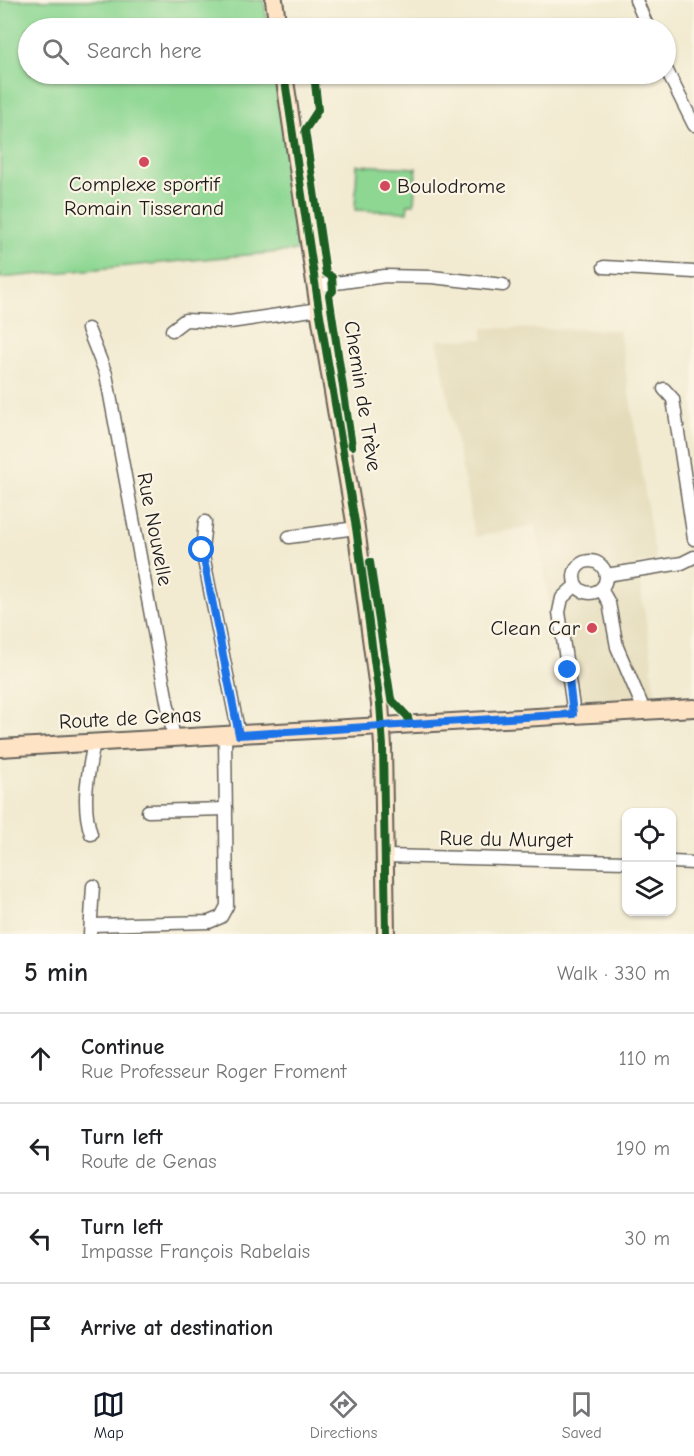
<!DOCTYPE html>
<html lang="en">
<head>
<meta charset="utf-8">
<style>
	body { margin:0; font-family:"Comic Neue",sans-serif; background:#f6f6f6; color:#202124 }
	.controls { position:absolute; right:18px; bottom:18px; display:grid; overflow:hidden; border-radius:12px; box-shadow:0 2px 4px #0004 }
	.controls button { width:54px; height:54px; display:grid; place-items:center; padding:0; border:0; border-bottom:2px solid #e0e0e0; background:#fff; color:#202124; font:30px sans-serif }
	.stop { position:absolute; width:18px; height:18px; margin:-14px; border:4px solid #1a73e8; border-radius:50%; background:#fff }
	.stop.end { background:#1a73e8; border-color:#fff; box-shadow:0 2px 6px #0008 }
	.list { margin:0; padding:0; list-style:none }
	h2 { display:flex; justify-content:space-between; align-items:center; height:78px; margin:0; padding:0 24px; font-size:26px }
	h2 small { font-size:20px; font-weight:400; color:#757577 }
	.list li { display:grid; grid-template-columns:39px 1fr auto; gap:18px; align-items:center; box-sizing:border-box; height:90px; padding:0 24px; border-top:2px solid #e0e0e0 }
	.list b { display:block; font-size:22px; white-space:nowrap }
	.list p { margin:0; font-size:20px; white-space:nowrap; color:#757577 }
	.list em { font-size:20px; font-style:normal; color:#757577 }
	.icon { flex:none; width:33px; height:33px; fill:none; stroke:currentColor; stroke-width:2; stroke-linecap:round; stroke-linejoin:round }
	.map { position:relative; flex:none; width:694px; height:934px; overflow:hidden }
	.search { position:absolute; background:#fff; box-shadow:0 2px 4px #0004; left:18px; right:18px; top:18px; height:66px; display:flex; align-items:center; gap:15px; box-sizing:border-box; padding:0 21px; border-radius:33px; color:#757577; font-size:22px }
	.sheet { height:438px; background:#fff }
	nav { display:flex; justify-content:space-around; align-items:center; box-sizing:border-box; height:84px; border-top:2px solid #e0e0e0; background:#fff; font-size:16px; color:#757577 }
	nav a { display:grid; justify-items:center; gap:3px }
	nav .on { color:#111827 }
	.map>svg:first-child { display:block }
</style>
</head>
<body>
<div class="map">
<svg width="694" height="934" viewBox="0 0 694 934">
	<rect width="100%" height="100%" fill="#fcf5e5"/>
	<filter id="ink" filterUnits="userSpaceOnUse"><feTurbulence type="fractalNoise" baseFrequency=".0167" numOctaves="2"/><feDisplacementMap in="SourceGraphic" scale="12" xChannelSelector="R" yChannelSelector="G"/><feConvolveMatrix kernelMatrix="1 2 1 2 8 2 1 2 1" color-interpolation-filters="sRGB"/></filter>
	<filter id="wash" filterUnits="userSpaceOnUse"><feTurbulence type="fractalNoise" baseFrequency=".008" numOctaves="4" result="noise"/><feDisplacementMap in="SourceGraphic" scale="24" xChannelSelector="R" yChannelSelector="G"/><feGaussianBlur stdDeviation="1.35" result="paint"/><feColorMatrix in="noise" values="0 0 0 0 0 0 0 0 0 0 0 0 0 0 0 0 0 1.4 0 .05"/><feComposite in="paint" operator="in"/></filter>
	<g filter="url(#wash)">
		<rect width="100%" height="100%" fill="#f2ebd2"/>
		<!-- built -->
		<path fill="#e4dbba" d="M 483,328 L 619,330 L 656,561 L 637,564 L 653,666 L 651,667 L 656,699 L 567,705 L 536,525 L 475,537 L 437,340 L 483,339 Z"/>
		<!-- green -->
		<g fill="#8dd793" stroke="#547a58" stroke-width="1.5">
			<path d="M 0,0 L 264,0 L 268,28 L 28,28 L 28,74 L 275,74 L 301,250 L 0,278 Z"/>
			<path d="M 357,165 L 416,168 L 414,204 L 408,204 L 407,212 L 355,210 Z"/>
		</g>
	</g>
	<g filter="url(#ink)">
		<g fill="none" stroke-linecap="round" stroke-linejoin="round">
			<!-- street casing -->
			<g stroke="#67645c" stroke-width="15">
				<g id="street">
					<path d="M 636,0 L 648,28"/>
					<path d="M 666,69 L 694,125"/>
					<path d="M 604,267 L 694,272"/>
					<path d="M 315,286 L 385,276 L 432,277 L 503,285"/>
					<path d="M 88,329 L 106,374 L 174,739"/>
					<path d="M 172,330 L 185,320 L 230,322 L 319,309"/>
					<path d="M 664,389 L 673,399 L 694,539"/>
					<path d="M 205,522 L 202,550 L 239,735"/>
					<path d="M 289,537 L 356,528"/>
					<circle cx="590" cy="577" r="16"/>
					<path d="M 606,575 L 682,563 L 694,557"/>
					<path d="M 601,589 L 609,603 L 617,647 L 644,710"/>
					<path d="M 574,714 L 559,612 L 562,598 L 576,585"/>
					<path d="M 148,811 L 226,809"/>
					<path d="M 91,834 C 81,803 88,774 94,742"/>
					<path d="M 385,856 L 626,862"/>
					<path d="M 672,862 L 694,863"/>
					<path d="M 91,925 L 209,922 L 221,917 L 227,906 L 225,736"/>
					<path d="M 90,934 L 93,886"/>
				</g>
			</g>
			<!-- secondary casing -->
			<g stroke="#67645c" stroke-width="20">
				<g id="secondary">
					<path d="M 274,0 L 278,28"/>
					<path d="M 284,74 L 319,309 L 356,528 L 380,704 L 383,746 L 386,934"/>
					<path d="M 0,748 L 694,708"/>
				</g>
			</g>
			<!-- street -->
			<use href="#street" stroke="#fff" stroke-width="12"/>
			<!-- secondary -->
			<use href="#secondary" stroke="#fee4c5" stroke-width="16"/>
			<!-- cycleway casing -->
			<g stroke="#fcf5e5" stroke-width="11">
				<g id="cycleway">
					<path d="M 284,74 L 319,309 L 356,528 L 380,704 L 383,746 L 386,934"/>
					<path d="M 314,74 L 318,110 L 305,130 L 326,273 L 332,277 L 333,291 L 329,295 L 352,446"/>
					<path d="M 370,562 L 391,699 L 408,717 L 409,724"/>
				</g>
			</g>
			<!-- cycleway -->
			<use href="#cycleway" stroke="#1b5e20" stroke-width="8"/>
		</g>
	</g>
	<g fill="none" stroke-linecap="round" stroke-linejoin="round" filter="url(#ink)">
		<!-- route -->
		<path stroke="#1a73e8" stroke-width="8" d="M 202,550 L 239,735 L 573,714 L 568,670"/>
	</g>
	<!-- markers -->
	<g fill="#d1495b" stroke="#fcf5e5" stroke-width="2">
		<circle cx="144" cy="162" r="6"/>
		<circle cx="385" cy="186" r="6"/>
		<circle cx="592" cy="628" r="6"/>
	</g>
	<g text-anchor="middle" stroke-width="4.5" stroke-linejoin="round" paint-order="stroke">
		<!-- poi labels -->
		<g font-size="21" fill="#1c1c1c" stroke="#fcf5e5">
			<text x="144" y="191">Complexe sportif<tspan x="144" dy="24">Romain Tisserand</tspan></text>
			<text x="397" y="193" text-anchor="start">Boulodrome</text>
			<text x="580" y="635" text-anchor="end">Clean Car</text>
		</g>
		<!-- street labels -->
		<g font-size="21" fill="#1c1c1c" stroke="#fcf5e5">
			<text transform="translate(363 396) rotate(81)" y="7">Chemin de Trève</text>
			<text transform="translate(155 529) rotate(79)" y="7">Rue Nouvelle</text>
			<text transform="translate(130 718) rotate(-3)" y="7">Route de Genas</text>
			<text transform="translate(506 839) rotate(1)" y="7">Rue du Murget</text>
		</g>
	</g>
</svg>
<div class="controls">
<button><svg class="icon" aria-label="locate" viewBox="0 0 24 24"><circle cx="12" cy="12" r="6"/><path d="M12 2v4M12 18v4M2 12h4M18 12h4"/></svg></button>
<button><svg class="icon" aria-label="layers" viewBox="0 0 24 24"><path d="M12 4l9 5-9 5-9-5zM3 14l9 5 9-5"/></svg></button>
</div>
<div class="stop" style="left:202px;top:550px"></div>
<div class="stop end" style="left:568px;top:670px"></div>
<div class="search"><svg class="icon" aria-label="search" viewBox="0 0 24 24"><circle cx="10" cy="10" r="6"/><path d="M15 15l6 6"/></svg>Search here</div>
</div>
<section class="sheet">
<h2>5 min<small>Walk · 330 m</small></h2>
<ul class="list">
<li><svg class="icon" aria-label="ahead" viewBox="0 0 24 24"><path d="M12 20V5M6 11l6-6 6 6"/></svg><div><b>Continue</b><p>Rue Professeur Roger Froment</p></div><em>110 m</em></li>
<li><svg class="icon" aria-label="left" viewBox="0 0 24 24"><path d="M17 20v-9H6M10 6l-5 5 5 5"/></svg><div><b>Turn left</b><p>Route de Genas</p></div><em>190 m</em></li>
<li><svg class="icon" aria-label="left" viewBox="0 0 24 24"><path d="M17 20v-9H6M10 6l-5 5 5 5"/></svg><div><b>Turn left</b><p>Impasse François Rabelais</p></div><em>30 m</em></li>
<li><svg class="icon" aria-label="arrive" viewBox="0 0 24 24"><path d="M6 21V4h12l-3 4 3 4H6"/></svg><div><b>Arrive at destination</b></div></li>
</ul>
</section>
<nav>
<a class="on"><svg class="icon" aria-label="map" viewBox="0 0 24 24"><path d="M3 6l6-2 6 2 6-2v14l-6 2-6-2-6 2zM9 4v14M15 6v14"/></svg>Map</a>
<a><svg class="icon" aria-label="directions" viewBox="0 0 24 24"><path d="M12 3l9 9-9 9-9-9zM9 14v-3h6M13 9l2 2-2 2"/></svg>Directions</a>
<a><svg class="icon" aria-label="saved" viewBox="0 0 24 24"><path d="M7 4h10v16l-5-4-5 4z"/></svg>Saved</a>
</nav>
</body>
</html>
